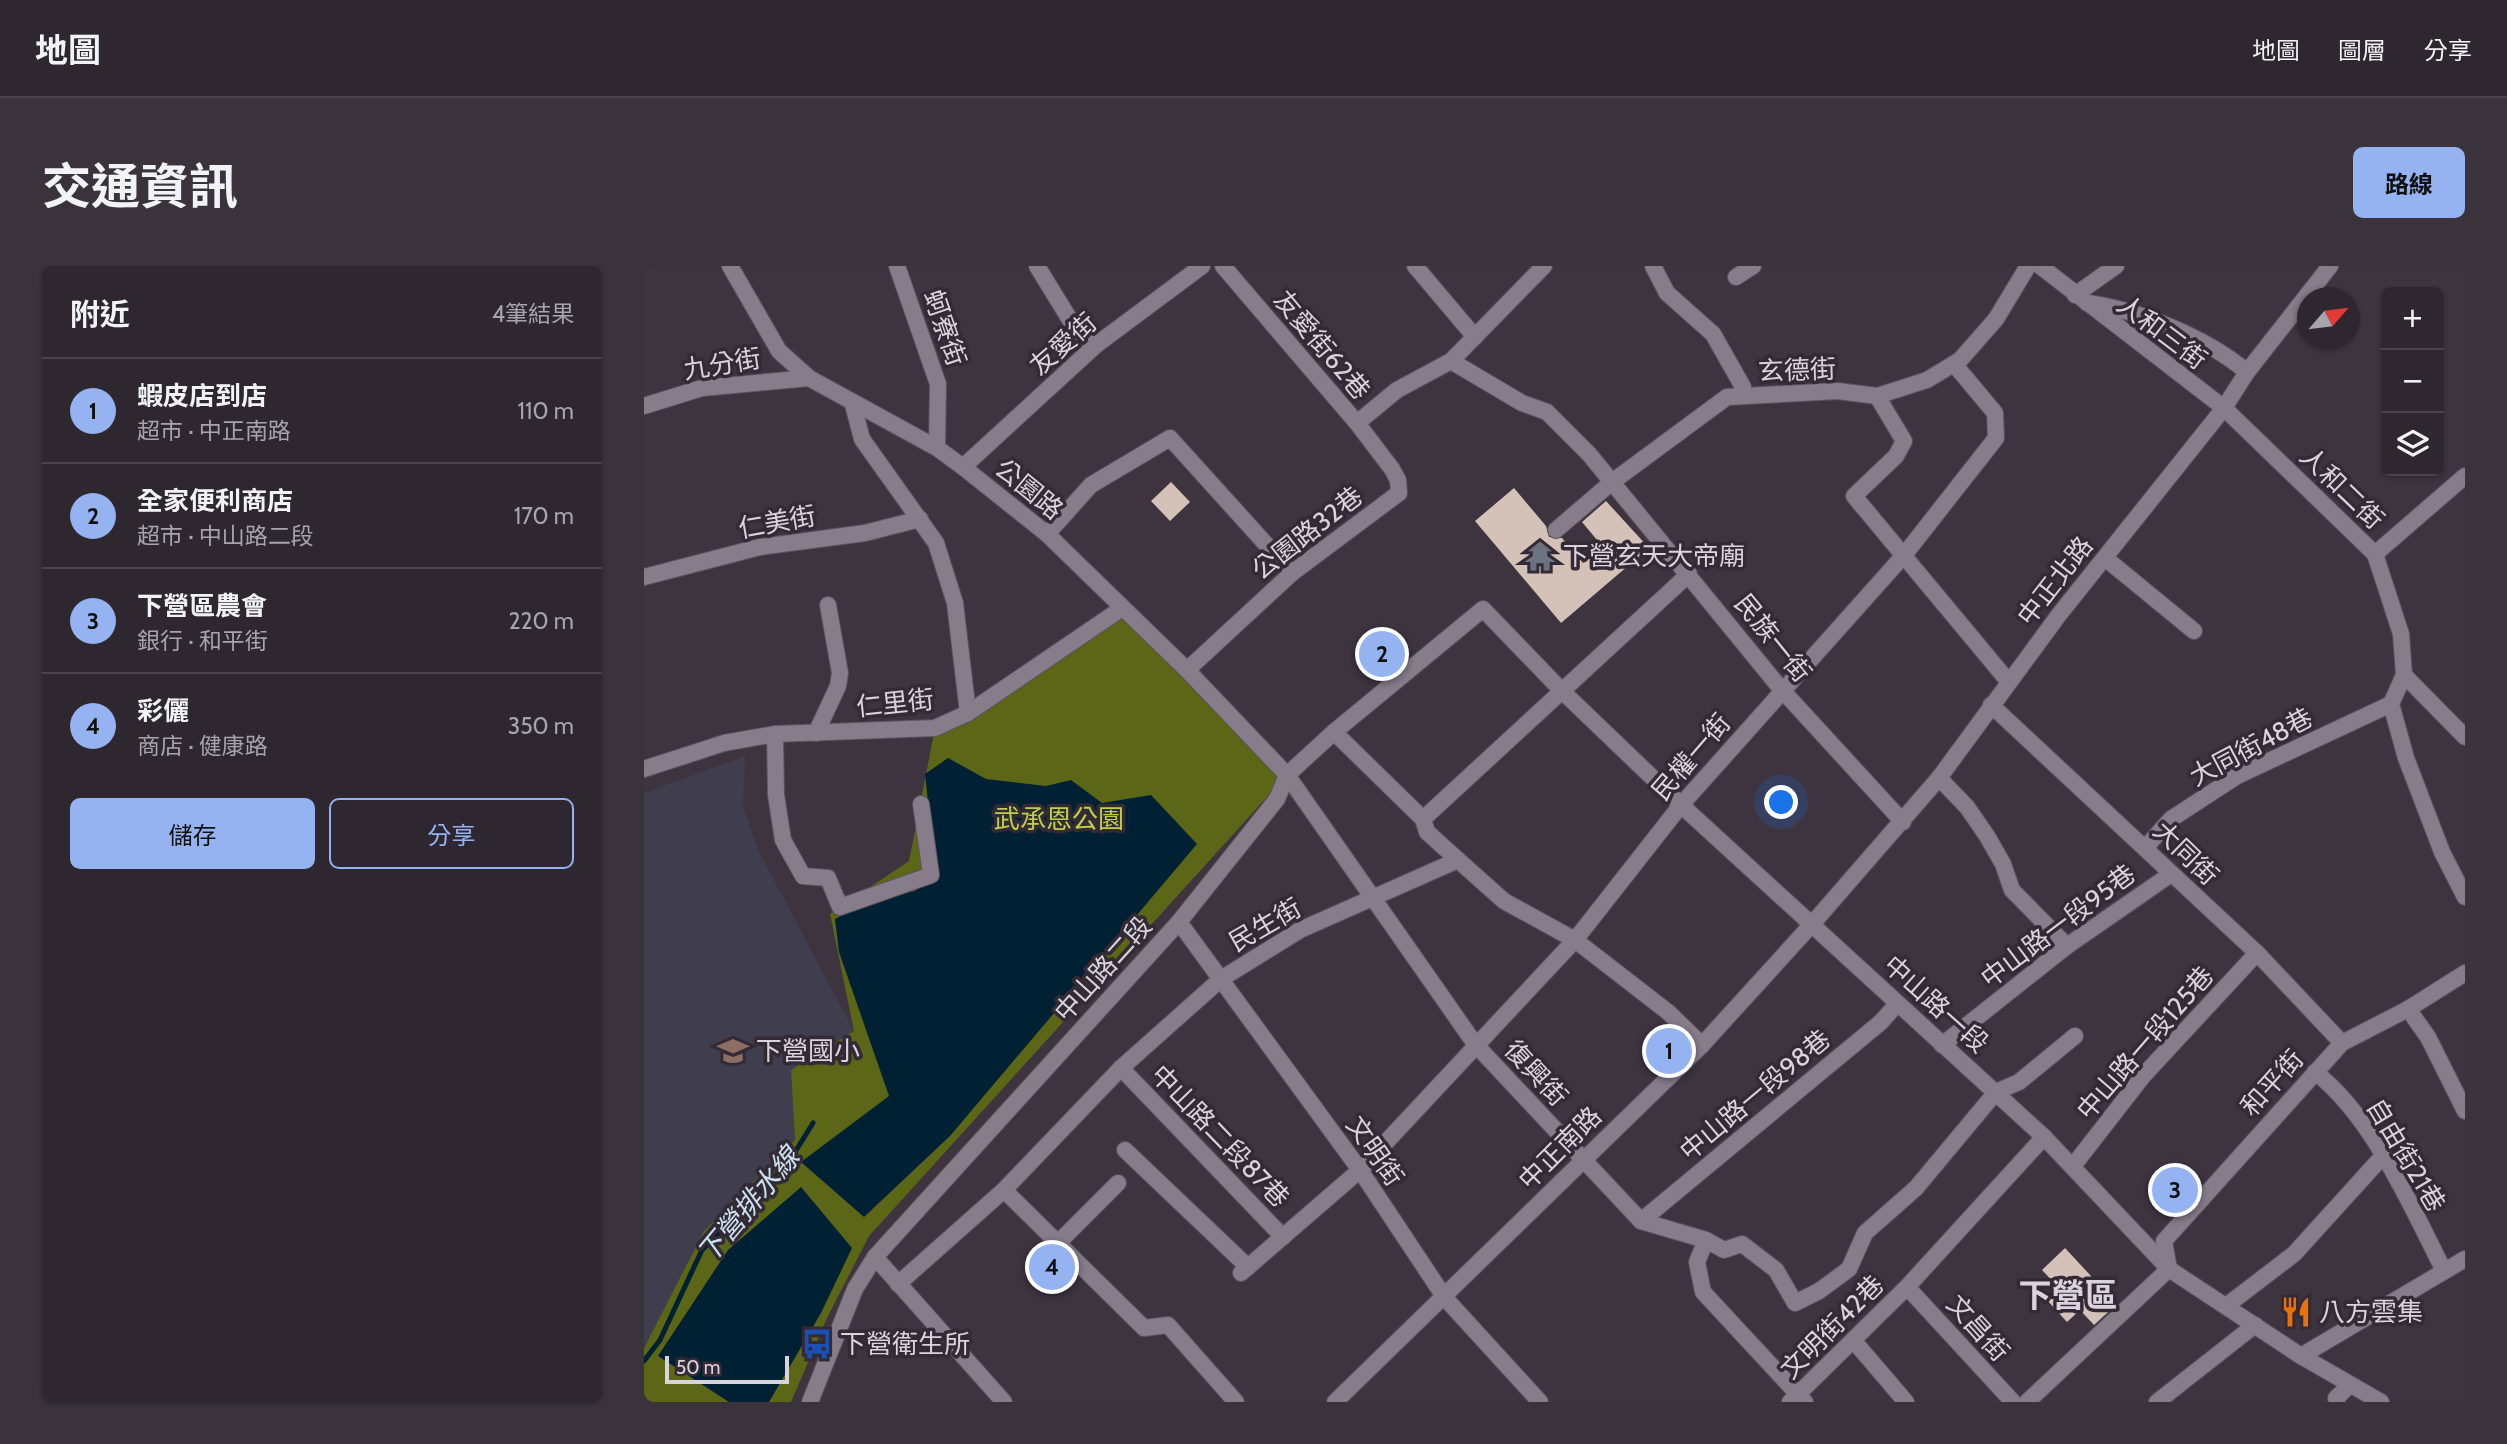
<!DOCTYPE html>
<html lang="zh-TW">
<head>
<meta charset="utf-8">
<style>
	body { margin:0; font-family:Cabin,"Noto Sans TC",sans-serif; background:#3a333c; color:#f1f3f6 }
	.controls { position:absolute; right:21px; top:21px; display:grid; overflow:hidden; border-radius:10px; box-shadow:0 2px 5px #0004 }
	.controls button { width:63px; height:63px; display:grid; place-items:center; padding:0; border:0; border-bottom:2px solid #49444c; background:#2e2730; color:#f1f3f6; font:35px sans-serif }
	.compass { position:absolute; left:1653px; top:21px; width:63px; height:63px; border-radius:50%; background:#2e2730; box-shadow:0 2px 5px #0004; rotate:62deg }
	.scale { position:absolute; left:21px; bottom:18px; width:124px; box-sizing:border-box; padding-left:7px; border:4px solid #d9d3db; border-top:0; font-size:19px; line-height:24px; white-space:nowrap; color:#d9d3db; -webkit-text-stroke:5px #332a36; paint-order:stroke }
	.you { position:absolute; left:1138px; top:537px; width:24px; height:24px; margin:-18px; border:5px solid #fff; border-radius:50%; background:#1a73e8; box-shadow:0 0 0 10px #1a73e833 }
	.badge { display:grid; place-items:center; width:46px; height:46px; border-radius:50%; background:#95b2f1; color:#111; font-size:23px; font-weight:700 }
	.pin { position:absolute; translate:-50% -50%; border:4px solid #fff; box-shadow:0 2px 7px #0006 }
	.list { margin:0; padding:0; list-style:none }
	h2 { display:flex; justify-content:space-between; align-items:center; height:91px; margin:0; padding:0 28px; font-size:30px }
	h2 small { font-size:23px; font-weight:400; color:#a7a5ab }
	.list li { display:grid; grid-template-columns:46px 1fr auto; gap:21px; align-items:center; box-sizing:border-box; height:105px; padding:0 28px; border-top:2px solid #49444c }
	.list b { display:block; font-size:26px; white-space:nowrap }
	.list p { margin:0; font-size:23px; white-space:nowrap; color:#a7a5ab }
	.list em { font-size:23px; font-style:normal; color:#a7a5ab }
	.actions { display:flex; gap:14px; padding:21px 28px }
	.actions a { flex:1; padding:16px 0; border:2px solid #95b2f1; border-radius:10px; text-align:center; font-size:24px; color:#95b2f1 }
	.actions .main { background:#95b2f1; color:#111 }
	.icon { flex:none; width:38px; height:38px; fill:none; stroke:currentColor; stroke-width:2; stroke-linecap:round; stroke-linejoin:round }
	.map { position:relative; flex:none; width:1821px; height:1136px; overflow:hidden; border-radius:10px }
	header { display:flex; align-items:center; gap:42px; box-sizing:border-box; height:98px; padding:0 35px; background:#2e2730; border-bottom:2px solid #49444c }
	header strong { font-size:33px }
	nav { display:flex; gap:38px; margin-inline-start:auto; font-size:24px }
	.intro { display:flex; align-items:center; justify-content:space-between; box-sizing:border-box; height:168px; padding:0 42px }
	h1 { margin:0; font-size:49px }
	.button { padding:18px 32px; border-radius:10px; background:#95b2f1; color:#111; font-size:24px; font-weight:700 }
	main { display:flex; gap:42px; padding:0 42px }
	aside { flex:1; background:#2e2730; border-radius:10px; box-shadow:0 2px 5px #0004 }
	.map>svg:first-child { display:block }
</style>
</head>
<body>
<header>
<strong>地圖</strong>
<nav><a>地圖</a><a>圖層</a><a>分享</a></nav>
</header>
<div class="intro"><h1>交通資訊</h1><a class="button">路線</a></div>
<main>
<aside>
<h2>附近<small>4筆結果</small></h2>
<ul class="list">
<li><span class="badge">1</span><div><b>蝦皮店到店</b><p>超市 · 中正南路</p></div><em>110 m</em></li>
<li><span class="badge">2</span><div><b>全家便利商店</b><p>超市 · 中山路二段</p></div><em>170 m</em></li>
<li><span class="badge">3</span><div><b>下營區農會</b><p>銀行 · 和平街</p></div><em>220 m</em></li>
<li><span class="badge">4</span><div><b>彩儷</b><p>商店 · 健康路</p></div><em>350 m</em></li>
</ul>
<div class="actions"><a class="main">儲存</a><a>分享</a></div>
</aside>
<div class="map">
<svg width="1821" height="1136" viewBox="0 0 1821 1136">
	<rect width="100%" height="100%" fill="#3d3440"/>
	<!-- education -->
	<path fill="#403d4e" d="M 101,490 L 99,540 L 114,584 L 210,765 L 147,804 L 151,874 L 60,965 L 0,1082 L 0,527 Z"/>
	<!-- green -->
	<path fill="#5b6617" d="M 477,343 L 643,509 L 225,970 L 183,1052 L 147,1136 L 0,1136 L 0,1082 L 60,965 L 151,874 L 147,804 L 210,765 L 186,648 L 265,595 L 291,462 Z"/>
	<!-- water -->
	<g fill="#002133">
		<path d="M 304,492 L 342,513 L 402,520 L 427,514 L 458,537 L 507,529 L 553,578 L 306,870 L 220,951 L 157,896 L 245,830 L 195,686 L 191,653 L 230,633 L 271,625 L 292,609 L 281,508 Z"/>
		<path d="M 157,921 L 208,982 L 177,1047 L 125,1136 L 85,1136 L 14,1090 L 84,984 Z"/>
	</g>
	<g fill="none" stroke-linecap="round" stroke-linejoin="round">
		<!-- stream -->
		<path stroke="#002133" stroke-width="5" d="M 0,1095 L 16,1074 L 58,984 L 143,899 L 169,857"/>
	</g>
	<!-- building -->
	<g fill="#d4c1b8">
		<path d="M 527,216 L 546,236 L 526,255 L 507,235 Z"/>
		<path d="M 870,222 L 902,260 L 905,271 L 918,272 L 939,297 L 958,280 L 938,256 L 962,235 L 1005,282 L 917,357 L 831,255 Z"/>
		<path d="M 1421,982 L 1473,1038 L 1450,1059 L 1436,1044 L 1423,1056 L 1402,1033 L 1414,1021 L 1398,1004 Z"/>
	</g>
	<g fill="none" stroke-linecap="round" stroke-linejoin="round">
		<!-- minor casing -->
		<g stroke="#5a535d" stroke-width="18">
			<g id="minor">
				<path d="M 86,0 L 135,85 L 165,112 L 293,182 L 319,201 L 403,268 L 543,404 L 643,509 L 831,778 L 997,955 L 1062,974 L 1053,996 L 1059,1026 L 1161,1136"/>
				<path d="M 253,0 L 294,118 L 293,182"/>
				<path d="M 393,0 L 431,62 L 452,79"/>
				<path d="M 771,0 L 831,71"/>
				<path d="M 1009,0 L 1023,27 L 1069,68 L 1099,121 L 1099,130"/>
				<path d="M 1396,0 L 1580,142 L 1731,288 L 1757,368 L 1760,409 L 1747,438 L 1762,492 L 1798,586 L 1821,631"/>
				<path d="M 1092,11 L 1109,0"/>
				<path d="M 1431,29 L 1472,0"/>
				<path d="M 1443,37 C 1495,44 1563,72 1603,106"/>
				<path d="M 807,95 L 878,137 L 903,146 L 945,188 L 1137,423 L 1259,556"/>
				<path d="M 1233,130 L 1260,175 L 1252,190 L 1210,230 L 1364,415"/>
				<path d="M 209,139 L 218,173 L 292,277 L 311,337 L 324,447"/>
				<path d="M 0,140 L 58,122 L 165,112"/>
				<path d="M 713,157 L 753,124 L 807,95 L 900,0"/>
				<path d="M 319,201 L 452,79 L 558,0"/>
				<path d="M 912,264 L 968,216 L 1083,131 L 1194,125 L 1233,130 L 1283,114 L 1316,94 L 1352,53 L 1384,0"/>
				<path d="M 403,268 L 447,219 L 526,172 L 648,307"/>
				<path d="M 1731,288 L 1821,210"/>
				<path d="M 1461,292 L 1550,365"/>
				<path d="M 0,311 L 116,281 L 221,267 L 276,253"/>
				<path d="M 543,404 L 648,307 L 755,227 L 754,214 L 748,203 L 713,157 L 579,0"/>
				<path d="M 1760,409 L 1821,471"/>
				<path d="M 1347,439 L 1613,687 L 1698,777"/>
				<path d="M 690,466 L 779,553 L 783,566 L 814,594"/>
				<path d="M 172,467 L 194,420 L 196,407 L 184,339"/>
				<path d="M 131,468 L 132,529 L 139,574 L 159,610 L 184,612 L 196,641 L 287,609 L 277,538"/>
				<path d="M 0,503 L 80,477 L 131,468 L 291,462 L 324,447 L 477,343"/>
				<path d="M 1295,512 L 1323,541 L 1343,570 L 1359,598 L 1368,624 L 1423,680"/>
				<path d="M 779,553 L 1045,308"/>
				<path d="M 1501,582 L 1527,553 L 1593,510 L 1747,438"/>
				<path d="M 535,656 L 716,904 L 801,1032 L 896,1136"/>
				<path d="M 1764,743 L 1784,771 L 1821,845"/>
				<path d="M 1298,779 L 1423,680 L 1527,608"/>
				<path d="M 477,802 L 639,971"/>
				<path d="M 1671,806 C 1729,851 1767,940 1800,1005"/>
				<path d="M 481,884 L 604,1001"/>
				<path d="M 1429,900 L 1499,810 L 1613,687"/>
				<path d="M 360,924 L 500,1062 L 524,1059 L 592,1136"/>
				<path d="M 997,955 L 1237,756 L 1253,738"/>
				<path d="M 1062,974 L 1080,984 L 1098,978 L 1132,1004 L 1151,1037 L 1175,1025 L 1205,1003 L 1221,967 L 1272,922 L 1352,826 L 1375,816 L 1431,770"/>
				<path d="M 414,977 L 474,917"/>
				<path d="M 231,991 L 360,1136"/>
				<path d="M 1525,1003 L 1520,975 L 1698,777 L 1764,743 L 1821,707"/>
				<path d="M 597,1007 L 716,904 L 931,674 L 1037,539 L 1261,288 L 1352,172 L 1351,147 L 1310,98"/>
				<path d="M 254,1018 L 360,924 L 477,802 L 577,713 L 656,664 L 814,594 L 860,635 L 931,674 L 1024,746 L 1058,779"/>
				<path d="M 1263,1021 L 1369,1136"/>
				<path d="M 1582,1040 L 1650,988 L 1738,891"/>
				<path d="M 1209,1074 L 1262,1136"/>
				<path d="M 1657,1090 L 1821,993"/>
				<path d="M 166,1136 L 211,1023 L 231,991 L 535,656 L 633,533 L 643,509 L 690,466 L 839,343 L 918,425 L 1037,539 L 1400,871 L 1525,1003 L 1657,1090 L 1737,1136"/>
				<path d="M 691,1136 L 1058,779 L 1169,657 L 1295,512 L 1414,350 L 1580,142 L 1603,106 L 1686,0"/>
				<path d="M 1146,1136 L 1263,1021 L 1400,871"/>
				<path d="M 1383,1136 L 1525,1003"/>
				<path d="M 1513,1136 L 1611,1059"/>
				<path d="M 1693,1136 L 1692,1132 L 1706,1119"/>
			</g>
		</g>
		<!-- minor -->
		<use href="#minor" stroke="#867c8a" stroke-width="16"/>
	</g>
	<!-- icons -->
	<defs>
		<g id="temple-bare" transform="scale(2.415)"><path d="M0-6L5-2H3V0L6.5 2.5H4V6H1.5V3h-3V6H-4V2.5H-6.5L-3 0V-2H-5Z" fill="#6b7280" stroke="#332a36" stroke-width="2.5" paint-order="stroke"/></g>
		<g id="school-bare" transform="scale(2.415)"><path d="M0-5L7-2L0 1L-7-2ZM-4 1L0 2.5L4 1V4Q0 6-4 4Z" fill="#8d6e63" stroke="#332a36" stroke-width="2.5" paint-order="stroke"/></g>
		<g id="restaurant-bare" transform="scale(2.415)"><path d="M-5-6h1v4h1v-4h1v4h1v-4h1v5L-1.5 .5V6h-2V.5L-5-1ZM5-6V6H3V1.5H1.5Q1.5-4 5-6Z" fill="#e8710a" stroke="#332a36" stroke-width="2.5" paint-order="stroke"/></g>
		<g id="bus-bare" transform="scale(2.415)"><path d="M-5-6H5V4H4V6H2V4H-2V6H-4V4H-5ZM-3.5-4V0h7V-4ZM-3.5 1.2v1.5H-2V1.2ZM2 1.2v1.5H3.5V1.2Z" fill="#1a4fb4" stroke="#332a36" stroke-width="2.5" paint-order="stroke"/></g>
	</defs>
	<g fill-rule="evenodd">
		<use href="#temple-bare" x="896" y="290"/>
		<use href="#school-bare" x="89" y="785"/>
		<use href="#restaurant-bare" x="1652" y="1046"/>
		<use href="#bus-bare" x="173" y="1078"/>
	</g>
	<g text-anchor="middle" stroke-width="7" stroke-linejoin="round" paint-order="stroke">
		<!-- street labels -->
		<g font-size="26" fill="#d9d3db" stroke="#332a36">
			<text transform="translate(301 62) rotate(71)" y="9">蚵寮街</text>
			<text transform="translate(1518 66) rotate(37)" y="9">人和三街</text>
			<text transform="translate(419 78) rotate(-41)" y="9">友愛街</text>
			<text transform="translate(678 79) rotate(50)" y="9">友愛街62巷</text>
			<text transform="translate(78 98) rotate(-9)" y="9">九分街</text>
			<text transform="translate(1153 104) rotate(-2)" y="9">玄德街</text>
			<text transform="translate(1698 222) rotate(44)" y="9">人和二街</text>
			<text transform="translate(385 223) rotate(39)" y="9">公園路</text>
			<text transform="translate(133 256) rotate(-10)" y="9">仁美街</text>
			<text transform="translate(663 267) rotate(-38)" y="9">公園路32巷</text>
			<text transform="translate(1411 315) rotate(-52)" y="9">中正北路</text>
			<text transform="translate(1129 372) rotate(51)" y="9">民族一街</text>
			<text transform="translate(251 437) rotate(-6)" y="9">仁里街</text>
			<text transform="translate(1607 481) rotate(-28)" y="9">大同街48巷</text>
			<text transform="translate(1047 491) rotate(-49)" y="9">民權一街</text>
			<text transform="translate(1542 587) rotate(44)" y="9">大同街</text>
			<text transform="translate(621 659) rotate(-30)" y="9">民生街</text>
			<text transform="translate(1414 660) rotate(-37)" y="9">中山路一段95巷</text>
			<text transform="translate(459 703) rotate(-48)" y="9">中山路二段</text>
			<text transform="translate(1292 738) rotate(42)" y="9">中山路一段</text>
			<text transform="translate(1501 777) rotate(-49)" y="9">中山路一段125巷</text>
			<text transform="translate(892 807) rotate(47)" y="9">復興街</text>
			<text transform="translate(1628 817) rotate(-48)" y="9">和平街</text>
			<text transform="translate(1111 829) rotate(-40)" y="9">中山路一段98巷</text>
			<text transform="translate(576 870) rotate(46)" y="9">中山路二段87巷</text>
			<text transform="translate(916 882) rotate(-45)" y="9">中正南路</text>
			<text transform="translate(731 885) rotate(55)" y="9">文明街</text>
			<text transform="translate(1762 889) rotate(59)" y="9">自由街21巷</text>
			<text transform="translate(1188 1061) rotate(-45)" y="9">文明街42巷</text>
			<text transform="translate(1334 1062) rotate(48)" y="9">文昌街</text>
		</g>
		<!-- poi labels -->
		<g font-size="26" fill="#d9d3db" stroke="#332a36" text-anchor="start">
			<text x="919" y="299">下營玄天大帝廟</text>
			<text x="112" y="794">下營國小</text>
			<text x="1675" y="1055">八方雲集</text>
			<text x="196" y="1087">下營衛生所</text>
		</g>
		<!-- park labels -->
		<g font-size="26" fill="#bdd049" stroke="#332a36">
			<text x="415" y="562">武承恩公園</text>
		</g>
		<!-- water labels -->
		<g font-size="28" font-style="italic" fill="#cae1f0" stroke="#332a36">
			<text transform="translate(104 939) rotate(-50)" y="10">下營排水線</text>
		</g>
		<!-- district labels -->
		<g font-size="33" font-weight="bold" fill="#d9d3db" stroke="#332a36">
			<text x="1424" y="1041">下營區</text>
		</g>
	</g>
</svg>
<div class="controls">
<button>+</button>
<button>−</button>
<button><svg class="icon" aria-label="layers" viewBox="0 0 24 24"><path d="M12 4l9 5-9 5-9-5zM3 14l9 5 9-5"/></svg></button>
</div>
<svg class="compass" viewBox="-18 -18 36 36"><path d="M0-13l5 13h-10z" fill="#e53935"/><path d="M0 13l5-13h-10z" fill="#a7a5ab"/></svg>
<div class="scale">50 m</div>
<div class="you"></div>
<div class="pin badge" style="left:1025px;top:785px">1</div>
<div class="pin badge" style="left:738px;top:388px">2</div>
<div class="pin badge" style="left:1531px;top:924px">3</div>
<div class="pin badge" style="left:408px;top:1001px">4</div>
</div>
</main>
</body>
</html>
